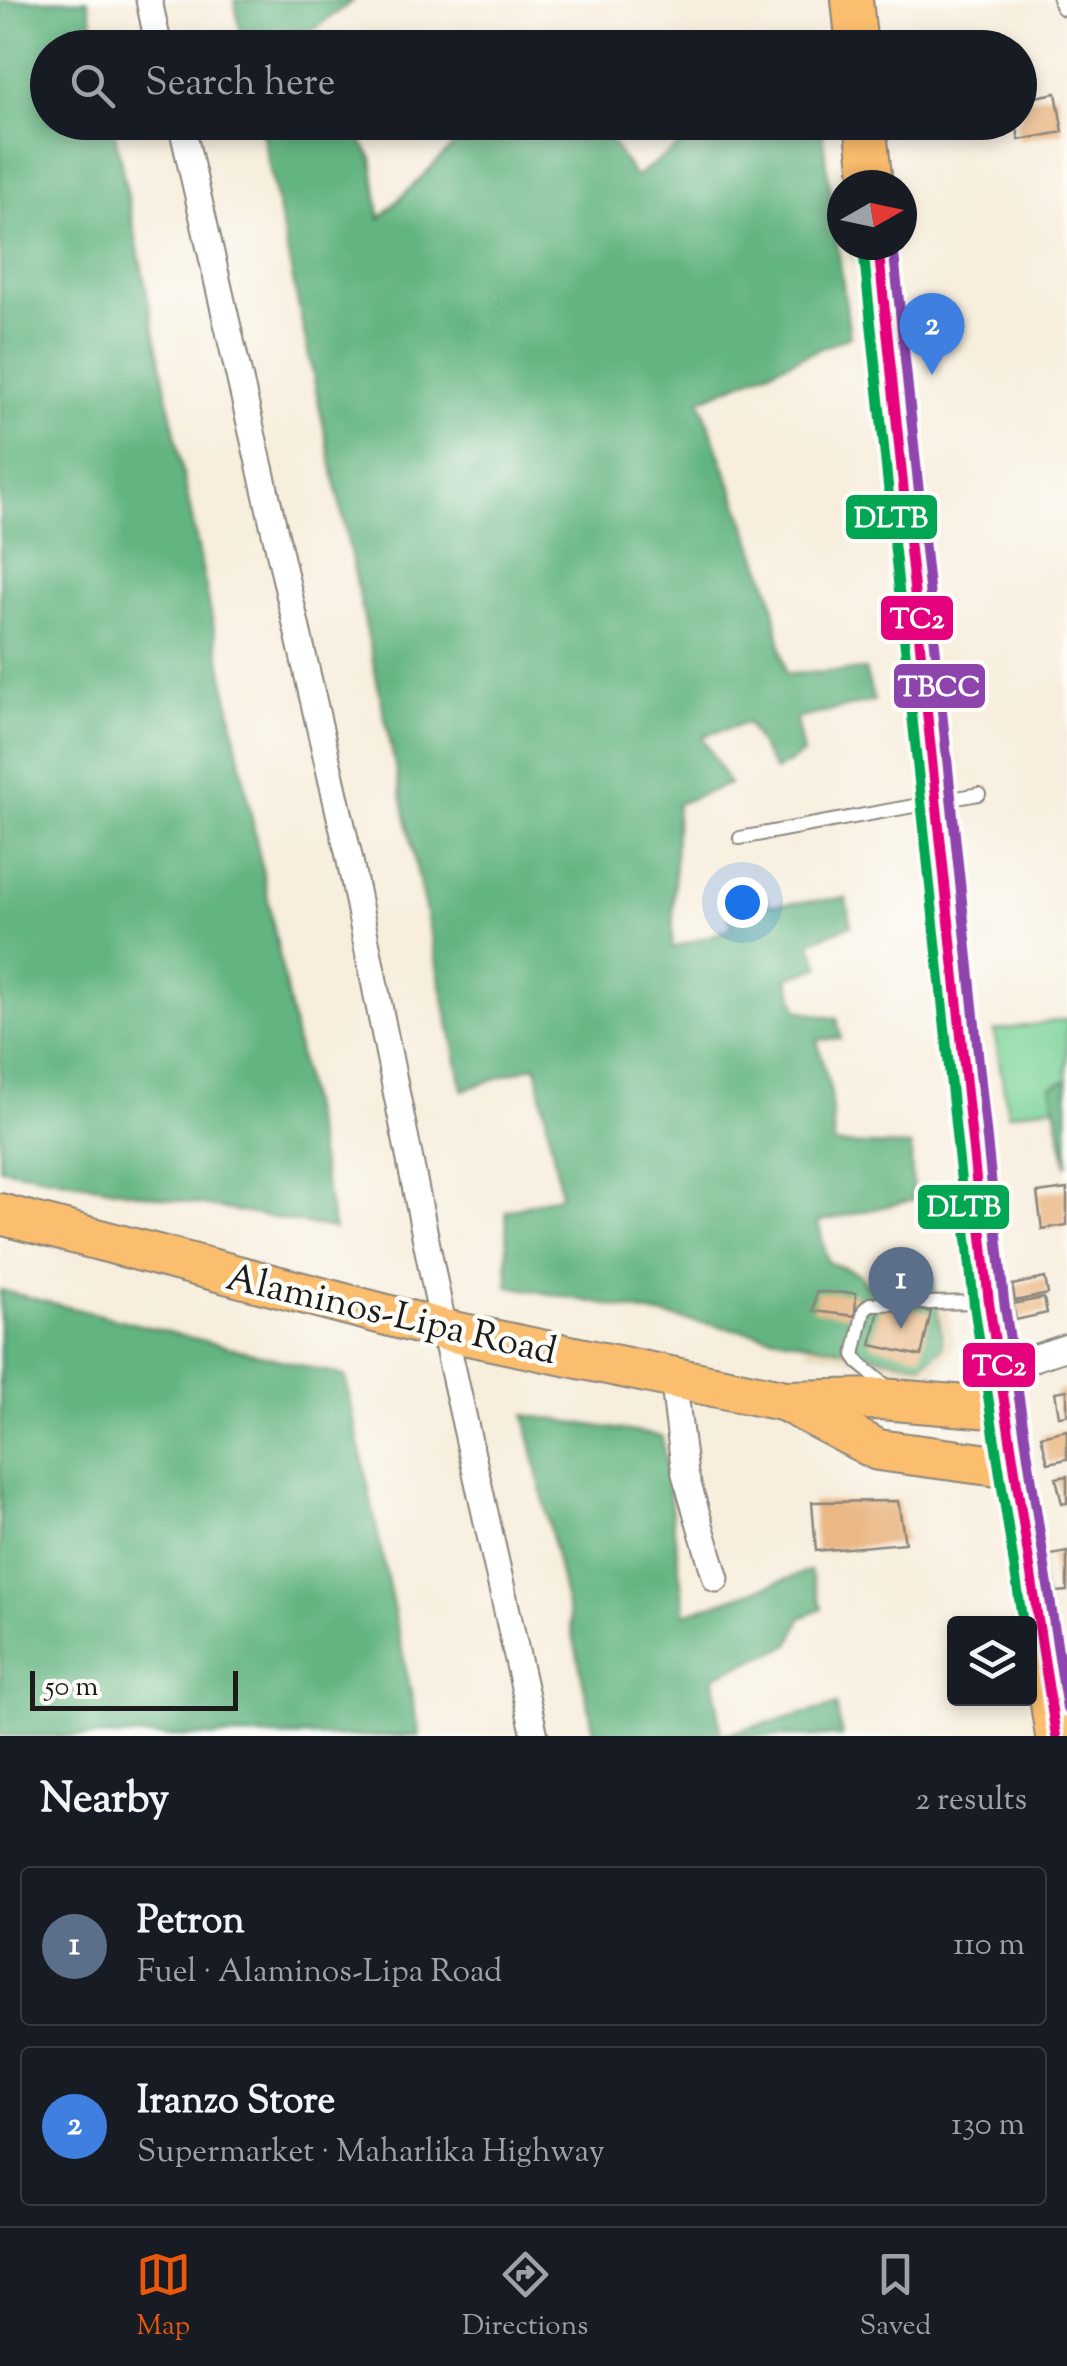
<!DOCTYPE html>
<html lang="en">
<head>
<meta charset="utf-8">
<style>
	body { margin:0; font-family:"Sorts Mill Goudy",serif; background:#20242c; color:#f1f3f6 }
	.controls { position:absolute; right:30px; bottom:30px; display:grid; overflow:hidden; border-radius:10px; box-shadow:0 5px 15px #0003 }
	.controls button { width:90px; height:90px; display:grid; place-items:center; padding:0; border:0; border-bottom:2px solid #363941; background:#171b24; color:#f1f3f6; font:50px sans-serif }
	.compass { position:absolute; left:827px; top:170px; width:90px; height:90px; border-radius:50%; background:#171b24; box-shadow:0 5px 15px #0003; rotate:81deg }
	.scale { position:absolute; left:30px; bottom:25px; width:208px; box-sizing:border-box; padding-left:10px; border:5px solid #1c1c1c; border-top:0; font-size:28px; line-height:35px; white-space:nowrap; color:#1c1c1c; -webkit-text-stroke:8px #fdfcf7; paint-order:stroke }
	.you { position:absolute; left:742px; top:902px; width:35px; height:35px; margin:-25px; border:8px solid #fff; border-radius:50%; background:#1a73e8; box-shadow:0 0 0 15px #1a73e833 }
	.badge { display:grid; place-items:center; width:65px; height:65px; border-radius:50%; background:#ea580c; color:#fff; font-size:32px; font-weight:700 }
	.pin { position:absolute; translate:-50% -82px; filter:drop-shadow(0 2px 5px #0008) }
	.pin::after { content:''; position:absolute; top:52px; width:35px; height:30px; background:inherit; clip-path:polygon(0 0,100% 0,50% 100%) }
	.list { margin:0; padding:0; list-style:none }
	h2 { display:flex; justify-content:space-between; align-items:center; height:130px; margin:0; padding:0 40px; font-size:42px }
	h2 small { font-size:32px; font-weight:400; color:#9ea1a6 }
	.list li { display:grid; grid-template-columns:65px 1fr auto; gap:30px; align-items:center; box-sizing:border-box; height:160px; margin:0 20px 20px; padding:0 20px; border:2px solid #363941; border-radius:10px }
	.list b { display:block; font-size:38px; white-space:nowrap }
	.list p { margin:0; font-size:32px; white-space:nowrap; color:#9ea1a6 }
	.list em { font-size:32px; font-style:normal; color:#9ea1a6 }
	.icon { flex:none; width:55px; height:55px; fill:none; stroke:currentColor; stroke-width:2; stroke-linecap:round; stroke-linejoin:round }
	.map { position:relative; flex:none; width:1067px; height:1736px; overflow:hidden }
	.search { position:absolute; background:#171b24; box-shadow:0 5px 15px #0003; left:30px; right:30px; top:30px; height:110px; display:flex; align-items:center; gap:25px; box-sizing:border-box; padding:0 35px; border-radius:55px; color:#9ea1a6; font-size:38px }
	.sheet { height:490px; background:#171b24 }
	nav { display:flex; justify-content:space-around; align-items:center; box-sizing:border-box; height:140px; border-top:2px solid #363941; background:#171b24; font-size:28px; color:#9ea1a6 }
	nav a { display:grid; justify-items:center; gap:5px }
	nav .on { color:#ea580c }
	.map>svg:first-child { display:block }
</style>
</head>
<body>
<div class="map">
<svg width="1067" height="1736" viewBox="0 0 1067 1736">
	<rect width="100%" height="100%" fill="#fdfcf7"/>
	<filter id="ink" filterUnits="userSpaceOnUse"><feTurbulence type="fractalNoise" baseFrequency=".01" numOctaves="2"/><feDisplacementMap in="SourceGraphic" scale="20" xChannelSelector="R" yChannelSelector="G"/><feConvolveMatrix kernelMatrix="1 2 1 2 8 2 1 2 1" color-interpolation-filters="sRGB"/></filter>
	<filter id="wash" filterUnits="userSpaceOnUse"><feTurbulence type="fractalNoise" baseFrequency=".0048" numOctaves="4" result="noise"/><feDisplacementMap in="SourceGraphic" scale="40" xChannelSelector="R" yChannelSelector="G"/><feGaussianBlur stdDeviation="2.25" result="paint"/><feColorMatrix in="noise" values="0 0 0 0 0 0 0 0 0 0 0 0 0 0 0 0 0 1.4 0 .05"/><feComposite in="paint" operator="in"/></filter>
	<g filter="url(#wash)">
		<rect width="100%" height="100%" fill="#f7eedd"/>
		<!-- built -->
		<path fill="#ebd8ba" d="M 816,1292 L 945,1293 L 955,1345 L 935,1377 L 807,1351 Z"/>
		<!-- green -->
		<path fill="#79d298" stroke="#4a775a" stroke-width="2.5" d="M 1067,1019 L 1067,1104 L 1008,1114 L 994,1031 Z"/>
		<!-- forest -->
		<g fill="#62b480" stroke="#3f684e" stroke-width="2.5">
			<path d="M 0,0 L 88,0 L 98,47 L 48,48 L 48,122 L 113,123 L 334,1229 L 0,1168 Z"/>
			<path d="M 234,0 L 354,0 L 306,35 L 311,48 L 244,47 Z"/>
			<path d="M 260,123 L 349,123 L 372,158 L 380,218 L 476,123 L 599,123 L 635,177 L 685,142 L 782,123 L 821,123 L 850,336 L 700,400 L 771,593 L 786,674 L 865,670 L 874,701 L 796,719 L 803,754 L 775,771 L 747,723 L 702,736 L 729,784 L 677,804 L 672,948 L 731,929 L 728,896 L 759,887 L 770,905 L 846,898 L 851,925 L 810,942 L 820,967 L 788,978 L 798,1010 L 837,1019 L 841,1038 L 817,1040 L 831,1093 L 834,1144 L 911,1146 L 913,1200 L 818,1222 L 828,1262 L 858,1273 L 866,1284 L 933,1276 L 943,1347 L 923,1365 L 508,1286 L 506,1211 L 561,1195 L 536,1065 L 463,1090 Z"/>
			<path d="M 1067,1080 L 1067,1166 L 1051,1086 Z"/>
			<path d="M 0,1290 L 345,1376 L 420,1736 L 0,1736 Z"/>
			<path d="M 525,1415 L 662,1436 L 685,1614 L 810,1571 L 822,1609 L 801,1618 L 790,1645 L 714,1676 L 721,1735 L 836,1705 L 842,1736 L 595,1736 Z"/>
		</g>
		<g id="blocks">
			<!-- building -->
			<g fill="#eab785">
				<path d="M 1056,93 L 1063,132 L 1019,140 L 1016,122 L 1020,122 L 1020,100 Z"/>
				<path d="M 1067,1189 L 1067,1225 L 1042,1229 L 1037,1193 Z"/>
				<path d="M 1045,1278 L 1048,1294 L 1015,1301 L 1012,1285 Z"/>
				<path d="M 816,1292 L 856,1293 L 855,1316 L 813,1311 Z"/>
				<path d="M 1044,1298 L 1047,1313 L 1016,1320 L 1013,1304 Z"/>
				<path d="M 881,1301 L 931,1312 L 921,1356 L 871,1345 Z"/>
				<path d="M 1067,1390 L 1067,1415 L 1059,1416 L 1055,1392 Z"/>
				<path d="M 1067,1430 L 1067,1459 L 1048,1463 L 1041,1436 Z"/>
				<path d="M 1067,1476 L 1067,1503 L 1062,1504 L 1056,1478 Z"/>
				<path d="M 898,1501 L 905,1543 L 816,1551 L 812,1502 Z"/>
				<path d="M 1067,1552 L 1067,1591 L 1057,1592 L 1051,1555 Z"/>
			</g>
		</g>
	</g>
	<g filter="url(#ink)">
		<use href="#blocks" fill-opacity="0" stroke="#8a857c" stroke-width="2.5"/>
		<g fill="none" stroke-linecap="round" stroke-linejoin="round">
			<!-- service casing -->
			<g stroke="#8a857c" stroke-width="16">
				<g id="service">
					<path d="M 740,838 L 979,794"/>
					<path d="M 889,1388 L 860,1364 L 854,1355 L 864,1310 L 870,1304 L 982,1302"/>
				</g>
			</g>
			<!-- minor casing -->
			<g stroke="#8a857c" stroke-width="29">
				<g id="minor">
					<path d="M 149,0 L 159,48"/>
					<path d="M 1066,0 L 1067,3"/>
					<path d="M 181,122 L 349,856 L 444,1330 L 535,1736"/>
					<path d="M 998,1370 L 1067,1347"/>
					<path d="M 673,1377 L 685,1474 L 716,1579"/>
				</g>
			</g>
			<!-- primary casing -->
			<g stroke="#8a857c" stroke-width="44">
				<g id="primary">
					<path d="M 852,0 L 857,48"/>
					<path d="M 865,122 L 872,185"/>
					<path d="M 878,245 L 989,1303 L 1056,1736"/>
					<path d="M 0,1214 L 444,1330 L 786,1401 L 881,1399 L 1004,1409"/>
					<path d="M 789,1403 L 878,1450 L 1012,1468"/>
				</g>
			</g>
			<!-- service -->
			<use href="#service" stroke="#fff" stroke-width="12"/>
			<!-- minor -->
			<use href="#minor" stroke="#fff" stroke-width="25"/>
			<!-- primary -->
			<use href="#primary" stroke="#fbbd6e" stroke-width="40"/>
			<!-- bus-1 casing -->
			<g stroke="#fdfcf7" stroke-width="18">
				<path id="bus-1" d="M 878,245 L 989,1303 L 1056,1736"/>
			</g>
			<!-- bus-2 casing -->
			<g stroke="#fdfcf7" stroke-width="18">
				<path id="bus-2" d="M 863,247 L 974,1305 L 1023,1624"/>
			</g>
			<!-- bus-3 casing -->
			<g stroke="#fdfcf7" stroke-width="18">
				<path id="bus-3" d="M 893,245 L 1004,1301 L 1067,1709"/>
			</g>
			<!-- bus-1 -->
			<use href="#bus-1" stroke="#e5007d" stroke-width="10"/>
			<!-- bus-2 -->
			<use href="#bus-2" stroke="#00a651" stroke-width="10"/>
			<!-- bus-3 -->
			<use href="#bus-3" stroke="#8e44ad" stroke-width="10"/>
		</g>
	</g>
	<g text-anchor="middle" stroke-width="9" stroke-linejoin="round" paint-order="stroke">
		<!-- street labels -->
		<g font-size="38" fill="#1c1c1c" stroke="#fdfcf7">
			<text transform="translate(392 1313) rotate(13)" y="13">Alaminos-Lipa Road</text>
		</g>
	</g>
	<g stroke="#fdfcf7" stroke-width="4">
		<rect x="844" y="493" width="95" height="48" rx="10" fill="#00a651"/>
		<rect x="879" y="594" width="76" height="48" rx="10" fill="#e5007d"/>
		<rect x="892" y="662" width="95" height="48" rx="10" fill="#8e44ad"/>
		<rect x="916" y="1183" width="95" height="48" rx="10" fill="#00a651"/>
		<rect x="961" y="1341" width="76" height="48" rx="10" fill="#e5007d"/>
	</g>
	<g font-size="28" text-anchor="middle" font-weight="bold" fill="#fff">
		<text x="891" y="527">DLTB</text>
		<text x="917" y="628">TC2</text>
		<text x="939" y="696">TBCC</text>
		<text x="964" y="1216">DLTB</text>
		<text x="999" y="1375">TC2</text>
	</g>
</svg>
<div class="controls">
<button><svg class="icon" aria-label="layers" viewBox="0 0 24 24"><path d="M12 4l9 5-9 5-9-5zM3 14l9 5 9-5"/></svg></button>
</div>
<svg class="compass" viewBox="-18 -18 36 36"><path d="M0-13l5 13h-10z" fill="#e53935"/><path d="M0 13l5-13h-10z" fill="#9ea1a6"/></svg>
<div class="scale">50 m</div>
<div class="you"></div>
<div class="pin badge" style="left:901px;top:1329px;background:#5c6f8a">1</div>
<div class="pin badge" style="left:932px;top:375px;background:#3f7fe0">2</div>
<div class="search"><svg class="icon" aria-label="search" viewBox="0 0 24 24"><circle cx="10" cy="10" r="6"/><path d="M15 15l6 6"/></svg>Search here</div>
</div>
<section class="sheet">
<h2>Nearby<small>2 results</small></h2>
<ul class="list">
<li><span class="badge" style="background:#5c6f8a">1</span><div><b>Petron</b><p>Fuel · Alaminos-Lipa Road</p></div><em>110 m</em></li>
<li><span class="badge" style="background:#3f7fe0">2</span><div><b>Iranzo Store</b><p>Supermarket · Maharlika Highway</p></div><em>130 m</em></li>
</ul>
</section>
<nav>
<a class="on"><svg class="icon" aria-label="map" viewBox="0 0 24 24"><path d="M3 6l6-2 6 2 6-2v14l-6 2-6-2-6 2zM9 4v14M15 6v14"/></svg>Map</a>
<a><svg class="icon" aria-label="directions" viewBox="0 0 24 24"><path d="M12 3l9 9-9 9-9-9zM9 14v-3h6M13 9l2 2-2 2"/></svg>Directions</a>
<a><svg class="icon" aria-label="saved" viewBox="0 0 24 24"><path d="M7 4h10v16l-5-4-5 4z"/></svg>Saved</a>
</nav>
</body>
</html>
